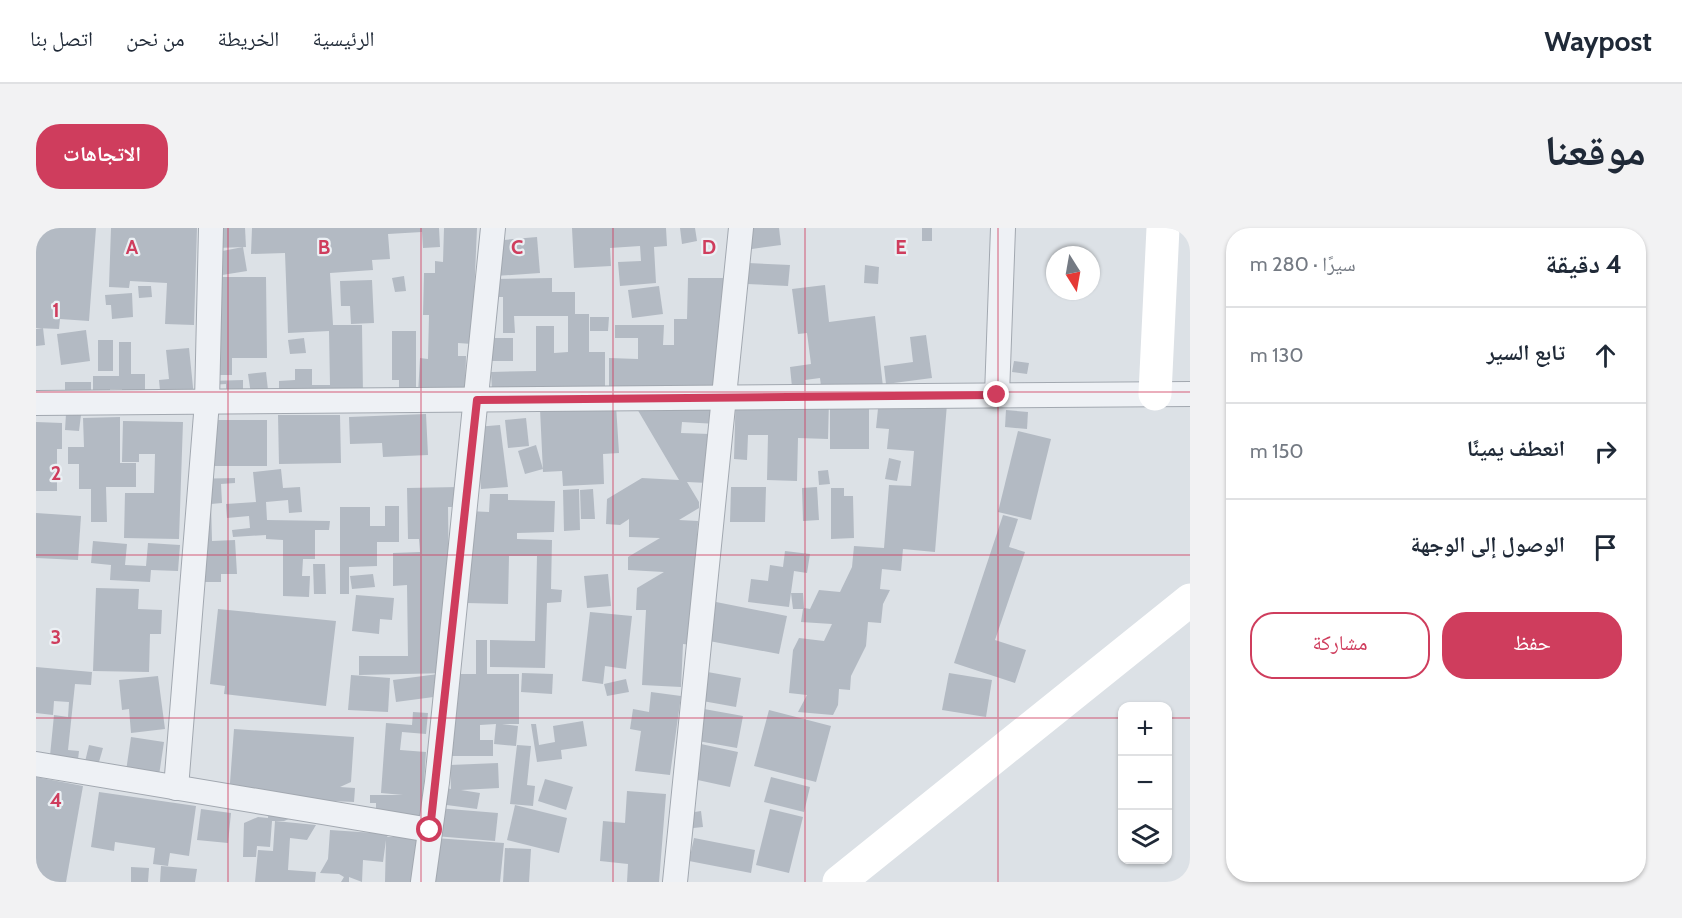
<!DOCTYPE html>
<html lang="ar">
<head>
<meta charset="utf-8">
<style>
	body { margin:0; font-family:Cabin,"Noto Naskh Arabic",sans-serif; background:#f2f2f3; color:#1f2937; direction:rtl }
	.controls { position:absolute; right:18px; bottom:18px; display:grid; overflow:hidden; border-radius:12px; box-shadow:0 2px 4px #0004 }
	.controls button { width:54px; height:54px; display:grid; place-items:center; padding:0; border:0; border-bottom:2px solid #e0e1e3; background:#fff; color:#1f2937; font:30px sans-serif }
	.compass { position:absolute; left:1010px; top:18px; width:54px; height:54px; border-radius:50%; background:#fff; box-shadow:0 2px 4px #0004; rotate:169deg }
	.stop { position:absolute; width:18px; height:18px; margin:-14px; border:4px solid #cf3d5d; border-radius:50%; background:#fff }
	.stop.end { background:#cf3d5d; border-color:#fff; box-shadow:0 2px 6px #0008 }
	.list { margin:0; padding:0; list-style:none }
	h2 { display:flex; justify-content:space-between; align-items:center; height:78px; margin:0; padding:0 24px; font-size:26px }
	h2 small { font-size:20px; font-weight:400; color:#747a83 }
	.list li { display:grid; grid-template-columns:39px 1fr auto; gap:18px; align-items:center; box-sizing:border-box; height:96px; padding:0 24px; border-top:2px solid #e0e1e3 }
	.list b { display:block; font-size:22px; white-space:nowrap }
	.list em { font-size:20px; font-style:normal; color:#747a83 }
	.actions { display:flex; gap:12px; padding:18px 24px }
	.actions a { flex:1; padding:14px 0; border:2px solid #cf3d5d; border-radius:24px; text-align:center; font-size:21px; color:#cf3d5d }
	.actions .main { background:#cf3d5d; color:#fff }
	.icon { flex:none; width:33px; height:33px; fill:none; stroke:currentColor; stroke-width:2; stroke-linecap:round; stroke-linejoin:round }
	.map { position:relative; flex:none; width:1154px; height:654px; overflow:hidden; direction:ltr; border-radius:24px }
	header { display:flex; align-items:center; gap:36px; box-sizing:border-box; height:84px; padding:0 30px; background:#fff; border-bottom:2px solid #e0e1e3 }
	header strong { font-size:28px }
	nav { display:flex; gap:33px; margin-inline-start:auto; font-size:21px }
	.intro { display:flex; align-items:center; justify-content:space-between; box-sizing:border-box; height:144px; padding:0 36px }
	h1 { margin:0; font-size:42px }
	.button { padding:15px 27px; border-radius:24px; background:#cf3d5d; color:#fff; font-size:21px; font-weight:700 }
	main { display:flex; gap:36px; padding:0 36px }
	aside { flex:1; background:#fff; border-radius:24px; box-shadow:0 2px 4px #0004 }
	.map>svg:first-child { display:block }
</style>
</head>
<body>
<header>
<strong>Waypost</strong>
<nav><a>الرئيسية</a><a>الخريطة</a><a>من نحن</a><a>اتصل بنا</a></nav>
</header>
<div class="intro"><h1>موقعنا</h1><a class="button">الاتجاهات</a></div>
<main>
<aside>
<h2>4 دقيقة<small>سيرًا · 280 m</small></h2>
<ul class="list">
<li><svg class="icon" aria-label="ahead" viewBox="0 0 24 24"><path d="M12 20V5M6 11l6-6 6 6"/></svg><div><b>تابع السير</b></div><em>130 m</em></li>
<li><svg class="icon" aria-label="right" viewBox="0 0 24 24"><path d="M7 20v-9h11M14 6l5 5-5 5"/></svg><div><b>انعطف يمينًا</b></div><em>150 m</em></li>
<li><svg class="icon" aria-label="arrive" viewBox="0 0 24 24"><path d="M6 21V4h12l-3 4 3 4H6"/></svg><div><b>الوصول إلى الوجهة</b></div></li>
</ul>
<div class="actions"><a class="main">حفظ</a><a>مشاركة</a></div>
</aside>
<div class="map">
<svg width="1154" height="654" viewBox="0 0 1154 654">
	<rect width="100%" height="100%" fill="#dce1e6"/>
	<!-- building -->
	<g fill="#b3bac3">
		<path d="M 0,0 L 60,0 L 53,93 L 24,91 L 23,101 L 0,100 Z"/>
		<path d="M 75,0 L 161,0 L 158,97 L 129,96 L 131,55 L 94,53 L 93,60 L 73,59 Z"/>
		<path d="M 179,0 L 209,0 L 210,19 L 180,20 Z"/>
		<path d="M 216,0 L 403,0 L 404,19 L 387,20 L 386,4 L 352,6 L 354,31 L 336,32 L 337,42 L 294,45 L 297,97 L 326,97 L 327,167 L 243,169 L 243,153 L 259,152 L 259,141 L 276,141 L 276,157 L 294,157 L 293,103 L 252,105 L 249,25 L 215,26 Z"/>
		<path d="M 408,0 L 441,0 L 436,116 L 422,115 L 422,128 L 430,128 L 429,167 L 382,166 L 384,130 L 392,131 L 393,87 L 387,87 L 388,45 L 399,45 L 399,33 L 407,34 Z"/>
		<path d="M 536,0 L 630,0 L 631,18 L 618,19 L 620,55 L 584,58 L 582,34 L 605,33 L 604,18 L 574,20 L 575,38 L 538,40 Z"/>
		<path d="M 644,0 L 659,0 L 661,13 L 646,16 Z"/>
		<path d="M 713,0 L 743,0 L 745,17 L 716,21 Z"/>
		<rect x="886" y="0" width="10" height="13"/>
		<path d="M 501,9 L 504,45 L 459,48 L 456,13 Z"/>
		<path d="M 207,19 L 211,43 L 180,48 L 176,25 Z"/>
		<path d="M 712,35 L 754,37 L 752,58 L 711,56 Z"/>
		<path d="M 829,37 L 843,39 L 842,56 L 828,55 Z"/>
		<path d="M 368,48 L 370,63 L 359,64 L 356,50 Z"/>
		<path d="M 172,49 L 230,49 L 231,130 L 196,130 L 196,147 L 167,147 Z"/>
		<path d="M 516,50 L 516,64 L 539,64 L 539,86 L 553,86 L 553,124 L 569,124 L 569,161 L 456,164 L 455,144 L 500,143 L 500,98 L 518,98 L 518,125 L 532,124 L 532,88 L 478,88 L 479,105 L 467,105 L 467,69 L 454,69 L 454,51 Z"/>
		<path d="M 652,50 L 689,50 L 685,164 L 573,163 L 573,130 L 602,131 L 602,110 L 579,110 L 579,97 L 628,97 L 627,117 L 638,117 L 638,91 L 651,91 Z"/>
		<path d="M 336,52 L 338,95 L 315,96 L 314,78 L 305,78 L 304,53 Z"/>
		<path d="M 789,57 L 793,94 L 839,88 L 847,159 L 786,166 L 784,150 L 769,152 L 770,157 L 756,159 L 754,139 L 775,136 L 771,105 L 762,106 L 756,61 Z"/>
		<path d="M 102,58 L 115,58 L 116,69 L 103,70 Z"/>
		<path d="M 623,58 L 627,86 L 596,90 L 592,62 Z"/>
		<path d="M 96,65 L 97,89 L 76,91 L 75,77 L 70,77 L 69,67 Z"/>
		<path d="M 554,89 L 573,89 L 572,103 L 554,103 Z"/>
		<path d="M 7,100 L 9,117 L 0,118 L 0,101 Z"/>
		<path d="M 50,102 L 54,133 L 25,137 L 21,106 Z"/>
		<path d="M 356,103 L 380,103 L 380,167 L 363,167 L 363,152 L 356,152 Z"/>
		<path d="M 890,107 L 896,150 L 850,156 L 848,138 L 877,134 L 874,109 Z"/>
		<path d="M 268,110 L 270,125 L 254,126 L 252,112 Z"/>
		<rect x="453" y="110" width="24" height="23"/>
		<rect x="62" y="112" width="15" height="31"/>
		<path d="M 83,114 L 95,114 L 95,146 L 109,146 L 109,181 L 87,181 L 86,161 L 74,161 L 75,181 L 57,182 L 57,148 L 83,148 Z"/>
		<path d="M 153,120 L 158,169 L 125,173 L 123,152 L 133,151 L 130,122 Z"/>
		<path d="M 978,133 L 993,135 L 991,146 L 976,144 Z"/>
		<path d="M 230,144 L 233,171 L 216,173 L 212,146 Z"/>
		<path d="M 207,152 L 207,171 L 190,172 L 190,156 L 174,157 L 174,153 Z"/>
		<rect x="29" y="154" width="26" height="25"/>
		<path d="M 700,160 L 793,171 L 792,211 L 762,210 L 761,253 L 731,252 L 732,207 L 712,207 L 711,232 L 698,231 Z"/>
		<path d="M 843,171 L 911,176 L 899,324 L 867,321 L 865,343 L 846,341 L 844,361 L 854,362 L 847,376 L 845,395 L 832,394 L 830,418 L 815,448 L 814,462 L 803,461 L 802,477 L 797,487 L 762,484 L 771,467 L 753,465 L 757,422 L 763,410 L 788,413 L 796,396 L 765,394 L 767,381 L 757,381 L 755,365 L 767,365 L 768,380 L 774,381 L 783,362 L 804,364 L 816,339 L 818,318 L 848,320 L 853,257 L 875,258 L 878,223 L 851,221 L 853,201 L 840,200 Z"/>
		<path d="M 682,173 L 681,196 L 646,194 L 645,205 L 674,206 L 672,255 L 651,254 L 663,274 L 663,280 L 643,292 L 662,293 L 656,417 L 647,416 L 645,459 L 606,457 L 610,382 L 600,382 L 601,360 L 628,344 L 592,342 L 592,329 L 624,310 L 593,309 L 593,291 L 584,297 L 570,296 L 571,271 L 606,250 L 643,252 L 597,174 Z"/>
		<path d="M 580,177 L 583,225 L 567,226 L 568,256 L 527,258 L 526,243 L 507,244 L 504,181 Z"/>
		<rect x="794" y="178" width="39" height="43"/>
		<path d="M 970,182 L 992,184 L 991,201 L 969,199 Z"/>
		<path d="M 30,186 L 45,187 L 43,203 L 29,202 Z"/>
		<path d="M 390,186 L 392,227 L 347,229 L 346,215 L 314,216 L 313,189 Z"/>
		<path d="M 242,187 L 304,187 L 305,235 L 243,236 Z"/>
		<path d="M 84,189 L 84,235 L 100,235 L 100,259 L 70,259 L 71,294 L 55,294 L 55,261 L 43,261 L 43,236 L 32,236 L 32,219 L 48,219 L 47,190 Z"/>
		<path d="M 490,190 L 493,218 L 472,220 L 469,192 Z"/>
		<rect x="159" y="192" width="72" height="46"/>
		<path d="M 87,193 L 147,194 L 143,311 L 88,310 L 89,265 L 118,265 L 119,226 L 103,226 L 103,234 L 86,234 Z"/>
		<path d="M 0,194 L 26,195 L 26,221 L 21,221 L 21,263 L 0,263 Z"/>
		<path d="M 464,197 L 472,259 L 445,261 L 440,199 Z"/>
		<path d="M 982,203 L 1015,211 L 995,292 L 962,284 Z"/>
		<path d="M 500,217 L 507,241 L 489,246 L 482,223 Z"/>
		<path d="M 853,230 L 865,233 L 861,253 L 849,251 Z"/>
		<path d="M 245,241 L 247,260 L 264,259 L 266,284 L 253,285 L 252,272 L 230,274 L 231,292 L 294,293 L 293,302 L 279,302 L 279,331 L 267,331 L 266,348 L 274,348 L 273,369 L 247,368 L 247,312 L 230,311 L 230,307 L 197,309 L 196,302 L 214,300 L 213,288 L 191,290 L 190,276 L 220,274 L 217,244 Z"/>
		<path d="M 792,242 L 794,256 L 783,257 L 782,243 Z"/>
		<path d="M 199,250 L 199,255 L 185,256 L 186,275 L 175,276 L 176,313 L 199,312 L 201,346 L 185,346 L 185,354 L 166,354 L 154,251 Z"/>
		<path d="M 423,259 L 423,279 L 412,279 L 414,445 L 323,447 L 323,428 L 372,428 L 371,357 L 357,358 L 357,325 L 384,324 L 383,311 L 372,311 L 371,260 Z"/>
		<path d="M 695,259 L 730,259 L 729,294 L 694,294 Z"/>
		<path d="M 781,259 L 783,292 L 767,293 L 766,260 Z"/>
		<path d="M 795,260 L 808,260 L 808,268 L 817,268 L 818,310 L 795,311 Z"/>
		<path d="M 543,261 L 544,302 L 528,303 L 527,262 Z"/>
		<path d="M 557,261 L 559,291 L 545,291 L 544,262 Z"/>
		<path d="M 454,266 L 472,266 L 472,272 L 519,273 L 518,304 L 481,305 L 481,311 L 516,312 L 515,361 L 526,362 L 525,374 L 511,375 L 509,440 L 454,439 L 454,412 L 499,413 L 501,328 L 473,328 L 472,376 L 430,375 L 432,283 L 453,284 Z"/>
		<path d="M 349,278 L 363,278 L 363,314 L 341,314 L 341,338 L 313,339 L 313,366 L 304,366 L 304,279 L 334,279 L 334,298 L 349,298 Z"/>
		<path d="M 0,285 L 45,288 L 42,332 L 0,330 Z"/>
		<path d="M 967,287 L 982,291 L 973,319 L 989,324 L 959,412 L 990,422 L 979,455 L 918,435 Z"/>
		<path d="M 57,313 L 91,316 L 89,337 L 110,338 L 112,315 L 144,317 L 142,343 L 115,342 L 114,354 L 74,352 L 75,337 L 55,335 Z"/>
		<path d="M 749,323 L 774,326 L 771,345 L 758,343 L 753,379 L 712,374 L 715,351 L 732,353 L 734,337 L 747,339 Z"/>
		<path d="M 277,336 L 289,336 L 290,366 L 278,366 Z"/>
		<path d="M 337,346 L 339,359 L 316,361 L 314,348 Z"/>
		<path d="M 572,346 L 575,378 L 551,380 L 548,348 Z"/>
		<path d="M 60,360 L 103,361 L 102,381 L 126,382 L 125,406 L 114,406 L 113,444 L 57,443 Z"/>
		<path d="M 320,367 L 358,370 L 356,392 L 344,391 L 343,406 L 316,403 Z"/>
		<path d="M 680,374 L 751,388 L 743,426 L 673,413 Z"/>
		<path d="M 182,381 L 300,393 L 290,478 L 188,466 L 189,458 L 174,456 Z"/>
		<path d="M 554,384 L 596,388 L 590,441 L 569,438 L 567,456 L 546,453 Z"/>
		<path d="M 440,412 L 451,412 L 451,446 L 483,446 L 483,496 L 466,496 L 482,498 L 480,518 L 458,516 L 460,496 L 444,497 L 444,512 L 457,512 L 457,528 L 415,528 L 414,446 L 440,446 Z"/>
		<path d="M 0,439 L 56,444 L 55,457 L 39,456 L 32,522 L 43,523 L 41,540 L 13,538 L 18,487 L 32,489 L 33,474 L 18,473 L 17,487 L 0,485 Z"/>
		<path d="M 666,443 L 705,450 L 700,479 L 661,472 Z"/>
		<path d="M 486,445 L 517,446 L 516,466 L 485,464 Z"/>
		<path d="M 913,445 L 956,452 L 950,489 L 906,482 Z"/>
		<path d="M 402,446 L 405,468 L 360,474 L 357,452 Z"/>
		<path d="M 315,447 L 354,450 L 352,484 L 312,482 Z"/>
		<path d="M 122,448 L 129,501 L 95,505 L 93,481 L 86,482 L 83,452 Z"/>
		<path d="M 590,451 L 593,464 L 571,468 L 568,456 Z"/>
		<path d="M 615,464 L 645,468 L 634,547 L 599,543 L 605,503 L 594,501 L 597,481 L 613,484 Z"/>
		<path d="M 668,481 L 707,488 L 701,520 L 662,513 Z"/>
		<path d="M 733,482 L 795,498 L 780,554 L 718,538 Z"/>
		<path d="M 377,484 L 392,485 L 390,506 L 366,504 L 364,522 L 390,524 L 385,602 L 340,601 L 340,575 L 334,575 L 334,567 L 367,567 L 345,565 L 350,495 L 376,497 Z"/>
		<path d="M 547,493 L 551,518 L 525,522 L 526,531 L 501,534 L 495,496 L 500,496 L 503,517 L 519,514 L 517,498 Z"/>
		<path d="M 198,501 L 318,509 L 315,554 L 304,559 L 319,560 L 318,574 L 297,573 L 248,593 L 236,593 L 234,619 L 221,618 L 220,629 L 207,629 L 208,595 L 222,589 L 232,590 L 233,573 L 193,568 Z"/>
		<path d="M 95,509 L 128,514 L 122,554 L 89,550 Z"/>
		<path d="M 665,516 L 702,524 L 694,559 L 657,551 Z"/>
		<path d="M 53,517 L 67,520 L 61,541 L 48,538 Z"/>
		<path d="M 481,517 L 495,518 L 491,557 L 499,558 L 497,578 L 474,576 Z"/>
		<path d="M 462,535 L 463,560 L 425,562 L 444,565 L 441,581 L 403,576 L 406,559 L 415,561 L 414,537 Z"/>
		<path d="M 0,549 L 47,558 L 30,654 L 0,654 Z"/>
		<path d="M 735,549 L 774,559 L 768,584 L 728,574 Z"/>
		<path d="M 509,551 L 537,559 L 530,582 L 502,573 Z"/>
		<path d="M 591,563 L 630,566 L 623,654 L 591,654 L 592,636 L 564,633 L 567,593 L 589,595 Z"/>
		<path d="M 63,564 L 160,578 L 153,628 L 134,625 L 132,638 L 117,636 L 119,620 L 79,614 L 78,623 L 55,619 Z"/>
		<path d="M 479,577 L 531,590 L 523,625 L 471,612 Z"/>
		<path d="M 401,580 L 462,585 L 459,613 L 399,608 Z"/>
		<path d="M 165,581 L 195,585 L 192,615 L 161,612 Z"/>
		<path d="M 734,581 L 767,589 L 753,645 L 720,637 Z"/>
		<path d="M 665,583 L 667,599 L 648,601 L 646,586 Z"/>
		<path d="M 239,593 L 280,597 L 271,612 L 254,610 L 252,642 L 280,644 L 279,654 L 219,654 L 222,622 L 237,623 Z"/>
		<path d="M 294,602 L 353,606 L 351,609 L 380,609 L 380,654 L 349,654 L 350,612 L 347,634 L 327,632 L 326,654 L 313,649 L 313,654 L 305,654 L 308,649 L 303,646 L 284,645 L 292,631 Z"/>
		<path d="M 399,610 L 468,615 L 464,654 L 396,654 Z"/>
		<path d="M 658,610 L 719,622 L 715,645 L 653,633 Z"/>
		<path d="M 469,620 L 495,621 L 493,654 L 467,654 Z"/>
		<path d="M 125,638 L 161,641 L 159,654 L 124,654 Z"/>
		<path d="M 95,639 L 113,640 L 112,654 L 95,654 Z"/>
	</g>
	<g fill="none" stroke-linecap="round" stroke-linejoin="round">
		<!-- street casing -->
		<g stroke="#a2a8b0" stroke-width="26">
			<g id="street">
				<path d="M 961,167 L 967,0"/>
				<path d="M 0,175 L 1154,166"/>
				<path d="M 0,536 L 394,602"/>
				<path d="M 140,560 L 171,174 L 175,0"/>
				<path d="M 387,654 L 401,554 L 457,0"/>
				<path d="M 639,654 L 705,0"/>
			</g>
		</g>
		<!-- street -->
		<use href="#street" stroke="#eef1f5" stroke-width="24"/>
		<!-- secondary -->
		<g stroke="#fff" stroke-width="33">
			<path d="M 1119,166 L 1127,0"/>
			<path d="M 803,654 L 1154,372"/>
		</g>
	</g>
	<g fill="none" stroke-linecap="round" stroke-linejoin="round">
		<!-- route -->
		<path stroke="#cf3d5d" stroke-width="8" d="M 394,602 L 441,172 L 961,167"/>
	</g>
	<!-- grid -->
	<path fill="none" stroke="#cf3d5d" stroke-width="1.5" stroke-opacity="0.55" d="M 192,0 L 192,654M 385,0 L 385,654M 577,0 L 577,654M 769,0 L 769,654M 962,0 L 962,654M 0,164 L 1154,164M 0,327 L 1154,327M 0,490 L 1086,490M 1132,490 L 1154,490"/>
	<g font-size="20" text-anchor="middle" font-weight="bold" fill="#cf3d5d" stroke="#ebf0f4" stroke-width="4.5" stroke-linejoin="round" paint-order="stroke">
		<text x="96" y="26">A</text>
		<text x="288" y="26">B</text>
		<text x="481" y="26">C</text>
		<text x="673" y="26">D</text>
		<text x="865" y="26">E</text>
		<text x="20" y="89">1</text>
		<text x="20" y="252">2</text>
		<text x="20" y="416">3</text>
		<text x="20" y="579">4</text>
	</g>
</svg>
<div class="controls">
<button>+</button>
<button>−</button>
<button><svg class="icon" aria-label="layers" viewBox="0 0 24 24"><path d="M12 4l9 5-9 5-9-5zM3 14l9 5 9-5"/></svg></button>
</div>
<svg class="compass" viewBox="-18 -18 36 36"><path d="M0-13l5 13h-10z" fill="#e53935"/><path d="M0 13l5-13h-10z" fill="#747a83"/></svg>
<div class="stop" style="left:394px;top:602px"></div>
<div class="stop end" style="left:961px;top:167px"></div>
</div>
</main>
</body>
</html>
